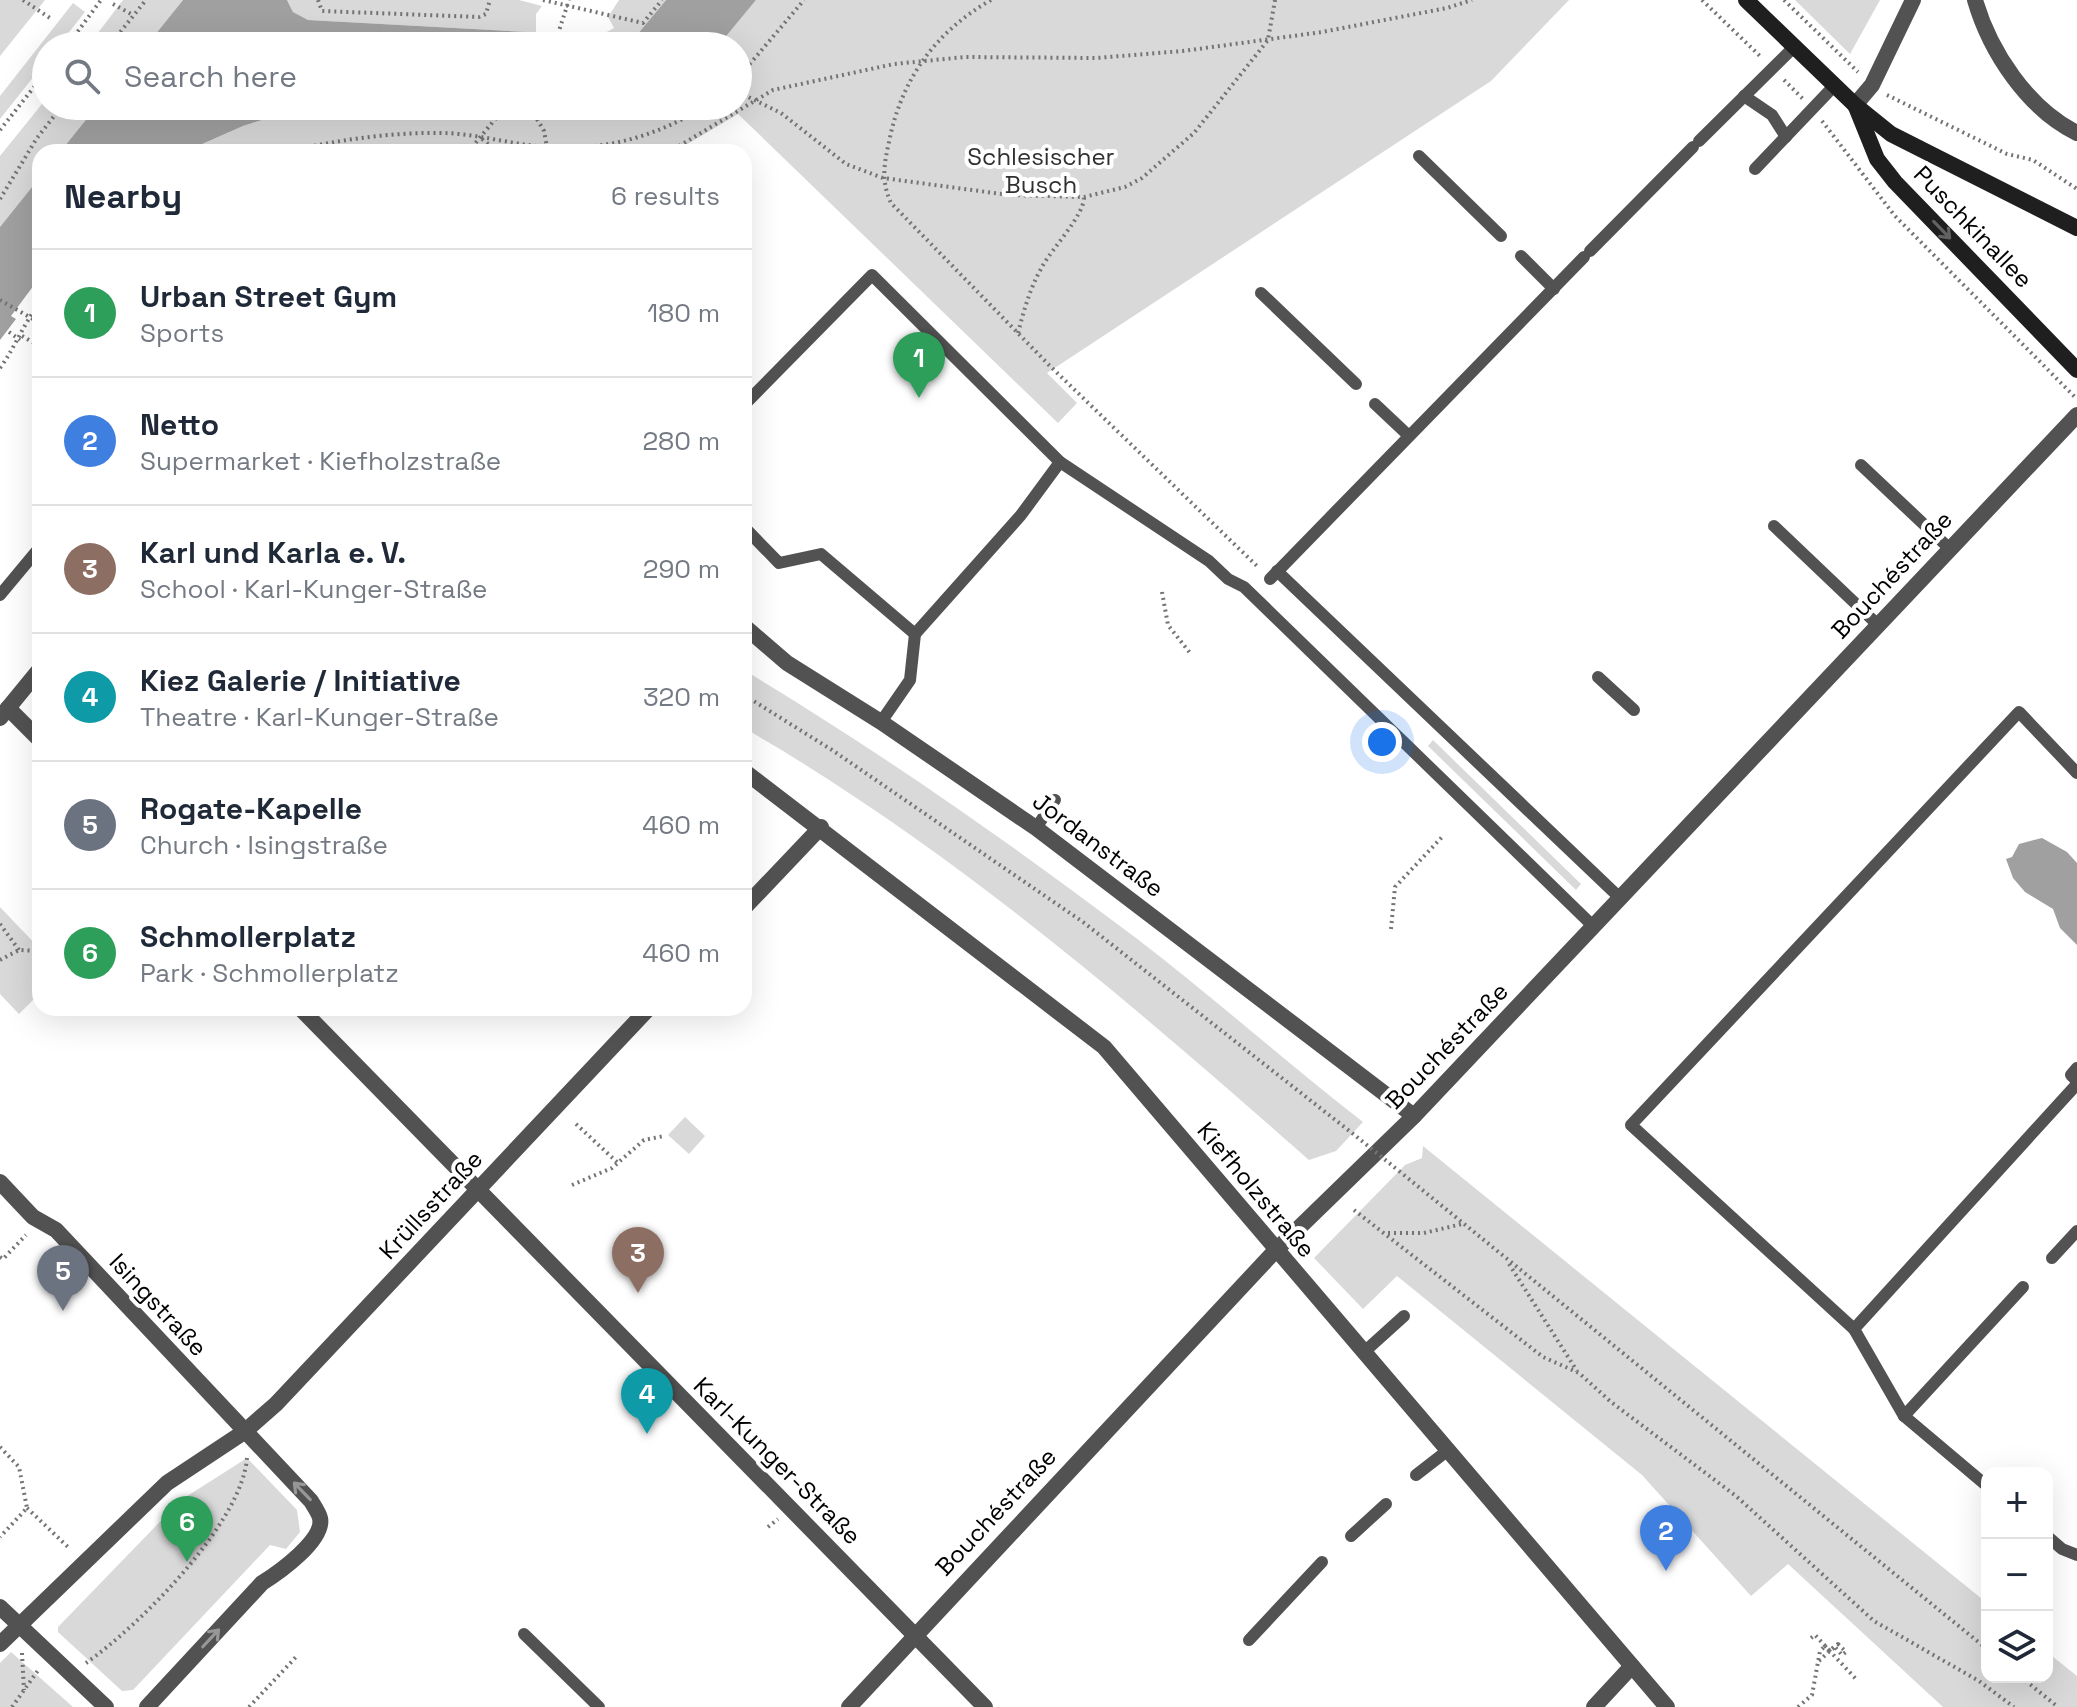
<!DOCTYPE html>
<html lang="en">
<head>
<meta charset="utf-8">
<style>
	body { margin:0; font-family:"Space Grotesk",sans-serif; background:#f2f2f3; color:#1f2937 }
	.controls { position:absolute; right:24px; bottom:24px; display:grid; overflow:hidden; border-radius:16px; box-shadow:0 8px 32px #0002 }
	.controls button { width:72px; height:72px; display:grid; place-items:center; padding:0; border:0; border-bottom:2px solid #e0e1e3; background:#fff; color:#1f2937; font:40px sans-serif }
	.you { position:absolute; left:1382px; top:742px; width:28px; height:28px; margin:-20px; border:6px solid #fff; border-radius:50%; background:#1a73e8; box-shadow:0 0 0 12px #1a73e833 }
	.badge { display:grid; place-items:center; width:52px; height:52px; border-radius:50%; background:#d93025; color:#fff; font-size:26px; font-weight:700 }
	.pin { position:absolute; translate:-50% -66px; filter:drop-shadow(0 2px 4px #0008) }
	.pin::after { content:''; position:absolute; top:42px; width:28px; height:24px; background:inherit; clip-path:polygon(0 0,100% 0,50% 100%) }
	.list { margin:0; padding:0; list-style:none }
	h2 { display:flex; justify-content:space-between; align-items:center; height:104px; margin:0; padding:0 32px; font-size:34px }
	h2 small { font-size:26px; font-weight:400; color:#747a83 }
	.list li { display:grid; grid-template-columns:52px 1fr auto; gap:24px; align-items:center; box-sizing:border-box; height:128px; padding:0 32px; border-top:2px solid #e0e1e3 }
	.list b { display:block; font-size:30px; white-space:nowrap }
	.list p { margin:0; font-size:26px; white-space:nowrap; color:#747a83 }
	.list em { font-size:26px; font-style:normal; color:#747a83 }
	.icon { flex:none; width:44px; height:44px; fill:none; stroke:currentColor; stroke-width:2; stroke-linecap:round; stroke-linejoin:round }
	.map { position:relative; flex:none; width:2077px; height:1707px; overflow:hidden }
	.search { position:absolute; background:#fff; box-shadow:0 8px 32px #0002; left:32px; top:32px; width:720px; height:88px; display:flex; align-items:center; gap:20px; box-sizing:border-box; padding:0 28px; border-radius:44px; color:#747a83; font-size:30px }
	.panel { position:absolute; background:#fff; box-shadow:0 8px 32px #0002; left:32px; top:144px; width:720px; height:872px; border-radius:24px }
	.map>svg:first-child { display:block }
</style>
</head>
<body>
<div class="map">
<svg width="2077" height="1707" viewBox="0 0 2077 1707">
	<rect width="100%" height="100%" fill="#fff"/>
	<!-- green -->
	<g fill="#d9d9d9">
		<path d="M 0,0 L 45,0 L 0,56 Z"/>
		<path d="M 123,0 L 183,0 L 146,46 L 88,46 Z"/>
		<path d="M 287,0 L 519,0 L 542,6 L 536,14 L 536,38 L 527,32 L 308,20 L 293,12 Z"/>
		<path d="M 619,0 L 666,0 L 636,36 L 608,46 L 594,39 L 614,28 L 608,17 Z"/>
		<path d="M 756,0 L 1569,0 L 1491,81 L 1047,373 L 1077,403 L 1058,423 L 738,114 L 674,152 L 184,152 L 243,126 L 306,106 L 499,106 L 548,117 L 611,113 L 635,106 L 738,106 L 738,46 L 718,46 Z"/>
		<path d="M 1795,0 L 1880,0 L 1850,54 Z"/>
		<path d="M 73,3 L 85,12 L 58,46 L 46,46 L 46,61 L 0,119 L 0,96 Z"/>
		<path d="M 46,99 L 46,106 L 97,106 L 60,152 L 40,152 L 40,177 L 0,227 L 0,156 Z"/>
		<path d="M 744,670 C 880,752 1009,842 1136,938 C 1213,997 1286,1062 1363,1122 L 1336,1151 L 1309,1160 C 1132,1004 949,846 744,728 Z"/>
		<path d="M 1433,740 L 1581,884 L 1576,890 L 1428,746 Z"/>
		<path d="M 0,907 L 40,949 L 40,993 L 19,1014 L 0,994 Z"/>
		<path d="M 685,1117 L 705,1136 L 689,1154 L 668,1135 Z"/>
		<path d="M 1423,1146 L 1987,1603 L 1987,1677 L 2047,1677 L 2047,1652 L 2077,1676 L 2077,1707 L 1943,1707 L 1788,1564 L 1751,1596 L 1642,1475 L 1397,1276 L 1363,1309 L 1314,1258 L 1405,1165 L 1422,1158 Z"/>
		<path d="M 247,1458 L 297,1510 L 300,1532 L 286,1549 L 270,1545 L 133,1690 L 122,1691 L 58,1632 L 58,1627 L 181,1500 Z"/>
		<path d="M 11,1652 L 73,1707 L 0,1707 L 0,1663 Z"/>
	</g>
	<!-- water -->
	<g fill="#a0a0a0">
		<path d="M 183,0 L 287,0 L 293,12 L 308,20 L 527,32 L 536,38 L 579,46 L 146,46 Z"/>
		<path d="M 666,0 L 756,0 L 718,46 L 581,46 L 594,39 L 608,46 L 636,36 Z"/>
		<path d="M 97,106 L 306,106 L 243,126 L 184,152 L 60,152 Z"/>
		<path d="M 499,106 L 635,106 C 588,121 546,117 499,106 Z"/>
		<path d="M 40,177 L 40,277 L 11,316 L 16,319 L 0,340 L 0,227 Z"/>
		<path d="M 2042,838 L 2067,852 L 2077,863 L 2077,945 L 2060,928 L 2053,909 L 2025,892 L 2013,878 L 2006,859 L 2012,857 L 2019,844 Z"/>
	</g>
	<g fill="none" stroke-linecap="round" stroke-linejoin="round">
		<!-- path -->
		<g stroke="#747474" stroke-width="4" stroke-dasharray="2 4" stroke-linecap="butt">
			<path d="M 23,0 L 50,18"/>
			<path d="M 318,0 L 322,11 L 479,17 L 486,14 L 490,0"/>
			<path d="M 543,0 L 643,23 L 662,0"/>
			<path d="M 991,0 C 935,32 901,80 889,142 C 884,164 881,181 891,203 L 1050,366 L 1258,567"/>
			<path d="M 1702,0 L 1761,57"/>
			<path d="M 1784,0 L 1858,72"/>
			<path d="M 113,4 L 133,15"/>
			<path d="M 67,46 L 101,0"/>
			<path d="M 109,46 L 146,0"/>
			<path d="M 554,46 L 569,0"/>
			<path d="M 738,78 L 804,0"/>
			<path d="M 1784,80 L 1803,99"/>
			<path d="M 738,92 L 781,113 L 846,164 L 883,178 L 1009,195 L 1084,197 L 1125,187 L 1142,178 L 1194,133 L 1268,40 L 1275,0"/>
			<path d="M 1887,95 L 2007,154 L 2033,160 L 2077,189"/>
			<path d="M 534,114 L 544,131 L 547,147"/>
			<path d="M 1822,121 L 1895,216 L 2075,397"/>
			<path d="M 0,130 L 46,72"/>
			<path d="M 482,139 L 498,152"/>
			<path d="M 285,152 C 337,140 391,132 444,133 C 479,134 513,145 548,147 C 606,151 657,136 706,106"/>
			<path d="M 468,152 L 506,106"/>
			<path d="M 662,152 L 679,146 L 773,90 L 894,64 L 965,57 L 1096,58 L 1183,51 L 1322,32 L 1447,8 L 1472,0"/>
			<path d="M 0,199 L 37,138 L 62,106"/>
			<path d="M 9,332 L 20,340"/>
			<path d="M 1018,333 C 1024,310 1030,288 1042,267 C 1052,248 1084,216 1084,197"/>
			<path d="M 22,336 L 39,346 L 40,359"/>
			<path d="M 0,368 C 16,346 23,324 40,303"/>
			<path d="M 1162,592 L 1168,625 L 1190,653"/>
			<path d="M 744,695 L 832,750 L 1083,922 L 1352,1133"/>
			<path d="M 0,924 L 19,950"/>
			<path d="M 1391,929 L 1395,887 L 1443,836"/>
			<path d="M 0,960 L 19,950 L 40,951"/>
			<path d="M 576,1124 L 618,1163"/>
			<path d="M 1399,1171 L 1987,1649"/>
			<path d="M 572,1185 L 612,1168 L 644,1140 L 664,1136"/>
			<path d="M 1354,1210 L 1543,1357 L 1579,1373 L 1611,1402 L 1736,1496 L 1874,1621 L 1979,1681 L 2014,1707"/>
			<path d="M 1388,1233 L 1424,1233 L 1462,1224"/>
			<path d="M 0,1257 L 3,1259 L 26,1235"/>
			<path d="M 1509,1264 L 1577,1371"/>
			<path d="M 0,1447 L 19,1467 L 27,1508 L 0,1537"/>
			<path d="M 784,1476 L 792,1469"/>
			<path d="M 27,1508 L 68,1547"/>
			<path d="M 768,1527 L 778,1519"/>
			<path d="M 1838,1644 L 1846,1652 L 1842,1655 L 1835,1647 Z"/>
			<path d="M 22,1653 L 24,1690"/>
			<path d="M 1819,1661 L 1836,1645"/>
			<path d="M 86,1663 C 139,1626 242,1523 247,1458"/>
			<path d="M 2021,1677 L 2058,1707"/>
			<path d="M 12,1707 L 39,1669"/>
			<path d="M 249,1707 L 296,1657"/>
			<path d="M 1798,1707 L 1812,1695 L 1820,1651 L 1825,1646"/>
		</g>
		<!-- lane -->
		<g stroke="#525252" stroke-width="12">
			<path d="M 1744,96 L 1772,115 L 1786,137"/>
			<path d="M 1699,141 L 1794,47"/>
			<path d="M 1419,156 L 1501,236"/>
			<path d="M 1755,169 L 1835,85"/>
			<path d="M 1590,251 L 1693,147"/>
			<path d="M 1521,256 L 1554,289"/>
			<path d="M 1261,293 L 1356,384"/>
			<path d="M 1375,404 L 1409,436"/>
			<path d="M 744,405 L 872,275 L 1060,462"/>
			<path d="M 1861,465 L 1950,549"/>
			<path d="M 1774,526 L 1878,625"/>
			<path d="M 744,527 L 779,563 L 821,554 L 915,634 L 1021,515 L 1060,462 L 1209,561 L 1228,579 L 1244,587 L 1593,926"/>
			<path d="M 1277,571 L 1620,898"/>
			<path d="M 1270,579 L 1584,257"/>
			<path d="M 0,595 L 40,547"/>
			<path d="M 1598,677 L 1634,710"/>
			<path d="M 881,722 L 910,680 L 915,634"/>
			<path d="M 1036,828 L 1055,800"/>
			<path d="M 2077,1068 L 2071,1075 L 2077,1081"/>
			<path d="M 2052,1258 L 2077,1231"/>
			<path d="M 1854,1329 L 1631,1125 L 2019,712 L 2077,773"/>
			<path d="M 1363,1353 L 1404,1316"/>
			<path d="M 1904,1416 L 2023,1287"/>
			<path d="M 1416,1475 L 1447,1451"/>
			<path d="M 1987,1486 L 1904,1416 L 1854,1329 L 2077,1084"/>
			<path d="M 1351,1536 L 1386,1504"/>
			<path d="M 2047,1536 L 2062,1549 L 2077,1555"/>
			<path d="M 524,1634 L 599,1707"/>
			<path d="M 1249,1640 L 1322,1562"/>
		</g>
		<!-- street -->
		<g stroke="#525252" stroke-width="16">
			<path d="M 1975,0 C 1990,52 2028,109 2077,133"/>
			<path d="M 1855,105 L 1872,85 L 1913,0"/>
			<path d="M 744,626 L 787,663 L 881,722 L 1036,828 L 1414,1116"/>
			<path d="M 8,708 L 40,740"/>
			<path d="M 0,718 L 40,669"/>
			<path d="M 744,771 L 1104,1047 L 1667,1707"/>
			<path d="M 744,908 L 821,827"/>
			<path d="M 300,1008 L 985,1707"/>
			<path d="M 0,1182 L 33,1217 L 56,1230 L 311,1501 C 314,1506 319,1513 320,1518 C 325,1540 278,1573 262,1583 L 147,1707"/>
			<path d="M 0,1607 L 106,1707"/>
			<path d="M 0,1644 L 167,1483 L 244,1432 L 276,1404 L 649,1008"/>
			<path d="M 849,1707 L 1275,1251 L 1414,1116 L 2077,415"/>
			<path d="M 1594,1707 L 1632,1666"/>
		</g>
		<!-- secondary -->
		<g stroke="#1f1f1f" stroke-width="16">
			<path d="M 1746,0 L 1855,105 L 1891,134 L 2077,228"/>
			<path d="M 1856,107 L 1877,159 L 1895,182 L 2077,370"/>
		</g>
		<!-- path-bridge -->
		<g stroke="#747474" stroke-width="4" stroke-dasharray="2 4" stroke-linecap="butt">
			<path d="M 0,300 L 40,323"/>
			<path d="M 1352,1133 L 1399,1171"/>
			<path d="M 1811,1638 L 1815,1635 L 1830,1651 L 1835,1647"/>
			<path d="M 1825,1646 L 1856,1679"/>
		</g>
	</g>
	<!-- one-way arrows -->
	<defs><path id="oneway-shaft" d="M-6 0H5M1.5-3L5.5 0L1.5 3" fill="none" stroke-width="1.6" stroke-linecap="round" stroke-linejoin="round" transform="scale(2)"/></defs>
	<use stroke="#626262" href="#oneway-shaft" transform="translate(1942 230) rotate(46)"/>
	<g stroke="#979797">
		<use href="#oneway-shaft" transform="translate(302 1491) rotate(-134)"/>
		<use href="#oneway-shaft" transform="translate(211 1638) rotate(-47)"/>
	</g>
	<g text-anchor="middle" stroke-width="8" stroke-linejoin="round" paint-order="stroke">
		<!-- park labels -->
		<g font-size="24" fill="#303030" stroke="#fff">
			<text x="1041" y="165">Schlesischer<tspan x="1041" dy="28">Busch</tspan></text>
		</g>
		<!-- street labels -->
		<g font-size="24" fill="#000" stroke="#fff">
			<text transform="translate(1973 227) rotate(46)" y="8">Puschkinallee</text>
			<text transform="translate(1892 575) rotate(-47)" y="8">Bouchéstraße</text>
			<text transform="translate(1098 845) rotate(37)" y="8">Jordanstraße</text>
			<text transform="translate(1447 1046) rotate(-46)" y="8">Bouchéstraße</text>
			<text transform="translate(1256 1190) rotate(50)" y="8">Kiefholzstraße</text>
			<text transform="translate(431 1205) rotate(-47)" y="8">Krüllsstraße</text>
			<text transform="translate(158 1305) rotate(47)" y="8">Isingstraße</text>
			<text transform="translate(777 1461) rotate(45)" y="8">Karl-Kunger-Straße</text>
			<text transform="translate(996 1512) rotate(-47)" y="8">Bouchéstraße</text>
		</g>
	</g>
</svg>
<div class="controls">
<button>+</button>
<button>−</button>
<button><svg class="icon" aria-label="layers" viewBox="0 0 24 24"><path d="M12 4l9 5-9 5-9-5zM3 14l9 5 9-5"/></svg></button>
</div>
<div class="you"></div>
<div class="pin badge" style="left:919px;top:398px;background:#2e9e5b">1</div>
<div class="pin badge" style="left:1666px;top:1571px;background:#3f7fe0">2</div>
<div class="pin badge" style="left:638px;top:1293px;background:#8d6e63">3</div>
<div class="pin badge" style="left:647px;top:1434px;background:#0f9aa8">4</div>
<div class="pin badge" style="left:63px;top:1311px;background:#6b7280">5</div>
<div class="pin badge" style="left:187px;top:1562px;background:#2e9e5b">6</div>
<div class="search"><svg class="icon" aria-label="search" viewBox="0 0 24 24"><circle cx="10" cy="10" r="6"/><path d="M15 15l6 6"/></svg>Search here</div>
<section class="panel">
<h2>Nearby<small>6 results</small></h2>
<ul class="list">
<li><span class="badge" style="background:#2e9e5b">1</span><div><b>Urban Street Gym</b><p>Sports</p></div><em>180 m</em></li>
<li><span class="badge" style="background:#3f7fe0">2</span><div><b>Netto</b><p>Supermarket · Kiefholzstraße</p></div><em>280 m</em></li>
<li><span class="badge" style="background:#8d6e63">3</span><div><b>Karl und Karla e. V.</b><p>School · Karl-Kunger-Straße</p></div><em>290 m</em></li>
<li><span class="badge" style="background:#0f9aa8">4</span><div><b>Kiez Galerie / Initiative</b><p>Theatre · Karl-Kunger-Straße</p></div><em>320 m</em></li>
<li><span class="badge" style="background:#6b7280">5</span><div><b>Rogate-Kapelle</b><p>Church · Isingstraße</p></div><em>460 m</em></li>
<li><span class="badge" style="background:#2e9e5b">6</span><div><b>Schmollerplatz</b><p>Park · Schmollerplatz</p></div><em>460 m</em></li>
</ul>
</section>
</div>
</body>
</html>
